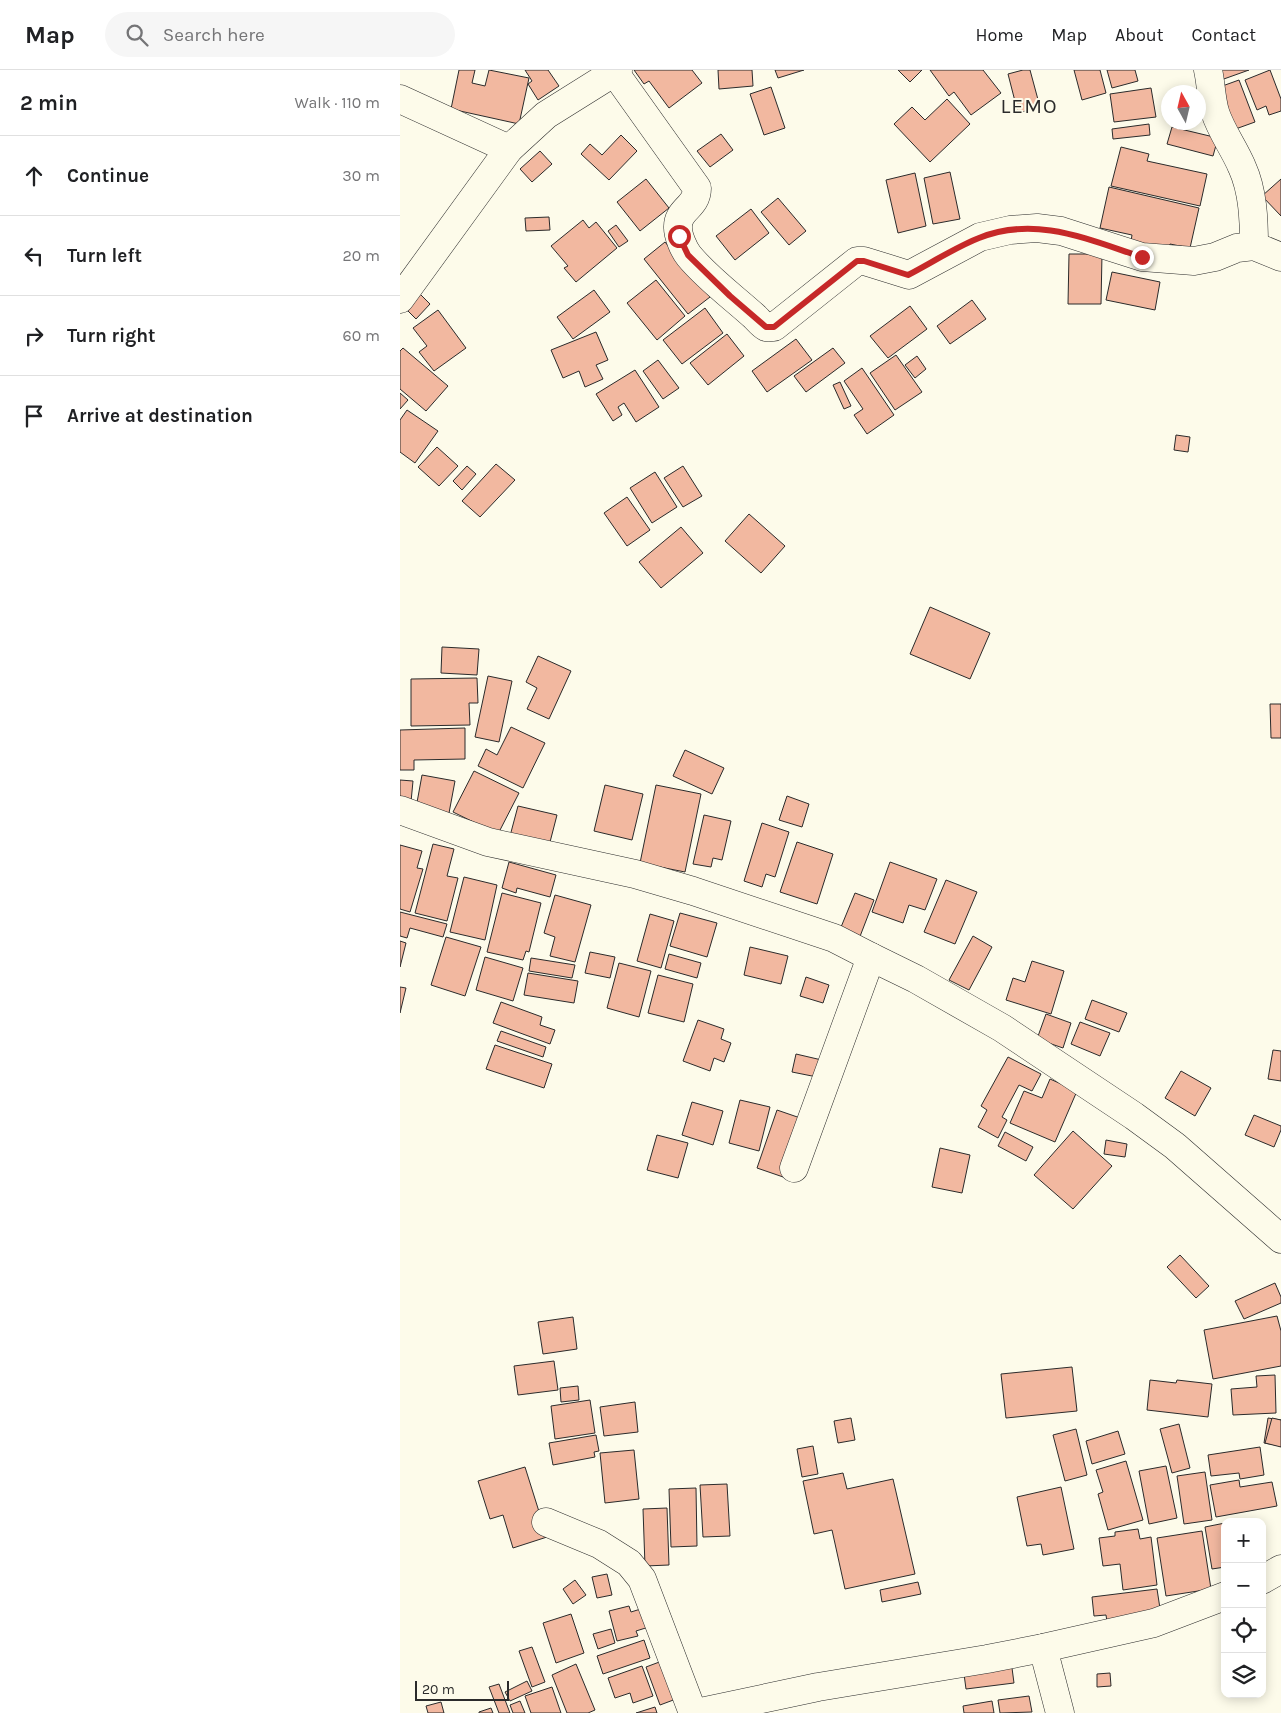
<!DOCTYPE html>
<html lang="en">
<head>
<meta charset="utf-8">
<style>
	body { margin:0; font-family:Karla,sans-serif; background:#f6f6f6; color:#202124 }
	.controls { position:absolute; right:15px; bottom:15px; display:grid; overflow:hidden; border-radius:10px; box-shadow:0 2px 12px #0003 }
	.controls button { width:45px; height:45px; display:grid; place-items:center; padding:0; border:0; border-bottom:1px solid #e0e0e0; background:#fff; color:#202124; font:25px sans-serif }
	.compass { position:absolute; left:761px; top:15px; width:45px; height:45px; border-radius:50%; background:#fff; box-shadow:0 2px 12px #0003; rotate:352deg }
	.scale { position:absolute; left:15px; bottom:12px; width:94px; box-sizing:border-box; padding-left:5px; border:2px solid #2b2b2b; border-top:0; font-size:14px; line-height:18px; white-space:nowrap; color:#2b2b2b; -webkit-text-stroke:4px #fdfbea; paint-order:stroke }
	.stop { position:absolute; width:15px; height:15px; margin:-11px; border:4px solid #c62828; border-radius:50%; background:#fff }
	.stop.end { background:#c62828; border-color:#fff; box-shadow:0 1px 5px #0008 }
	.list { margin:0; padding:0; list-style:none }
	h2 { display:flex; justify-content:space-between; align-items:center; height:65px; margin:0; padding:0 20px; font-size:21px }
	h2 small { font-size:16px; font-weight:400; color:#757577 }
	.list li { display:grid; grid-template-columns:32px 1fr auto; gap:15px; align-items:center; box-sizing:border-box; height:80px; padding:0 20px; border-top:1px solid #e0e0e0 }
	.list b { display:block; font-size:19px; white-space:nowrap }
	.list em { font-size:16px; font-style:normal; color:#757577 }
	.icon { flex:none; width:28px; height:28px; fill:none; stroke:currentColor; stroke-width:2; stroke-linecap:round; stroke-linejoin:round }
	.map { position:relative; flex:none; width:881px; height:1643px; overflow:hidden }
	header { display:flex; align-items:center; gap:30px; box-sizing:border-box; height:70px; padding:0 25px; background:#fff; border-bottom:1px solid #e0e0e0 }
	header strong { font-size:24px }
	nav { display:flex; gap:28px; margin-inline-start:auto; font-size:18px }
	.search { width:350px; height:45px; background:#f6f6f6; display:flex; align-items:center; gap:12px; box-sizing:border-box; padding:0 18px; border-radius:28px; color:#757577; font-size:19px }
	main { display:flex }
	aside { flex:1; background:#fff }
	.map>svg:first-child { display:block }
</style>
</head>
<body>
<header>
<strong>Map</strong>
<div class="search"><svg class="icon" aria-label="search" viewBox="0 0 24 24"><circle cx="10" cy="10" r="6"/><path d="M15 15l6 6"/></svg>Search here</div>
<nav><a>Home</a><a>Map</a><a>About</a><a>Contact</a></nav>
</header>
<main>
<aside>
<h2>2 min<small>Walk · 110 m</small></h2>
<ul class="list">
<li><svg class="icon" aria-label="ahead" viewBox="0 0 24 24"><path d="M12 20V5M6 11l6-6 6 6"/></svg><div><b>Continue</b></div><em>30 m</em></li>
<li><svg class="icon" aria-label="left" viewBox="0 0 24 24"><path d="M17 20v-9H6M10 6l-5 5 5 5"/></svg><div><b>Turn left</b></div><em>20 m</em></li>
<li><svg class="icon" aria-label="right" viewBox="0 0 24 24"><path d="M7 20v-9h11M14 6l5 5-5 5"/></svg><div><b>Turn right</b></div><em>60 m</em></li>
<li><svg class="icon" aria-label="arrive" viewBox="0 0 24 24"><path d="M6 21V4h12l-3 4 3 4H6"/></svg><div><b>Arrive at destination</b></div></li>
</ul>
</aside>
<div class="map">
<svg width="881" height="1643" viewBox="0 0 881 1643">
	<rect width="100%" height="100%" fill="#fdfbea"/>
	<!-- building -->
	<g fill="#f2b8a0" stroke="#2b2b2b">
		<path d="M 59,0 L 75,0 L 72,13 L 85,16 L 89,0 L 129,8 L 119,54 L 51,39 Z"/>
		<path d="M 125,0 L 148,0 L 159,16 L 138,30 L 128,14 L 132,11 Z"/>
		<path d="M 234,0 L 292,0 L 302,13 L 269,38 L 249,11 L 244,14 Z"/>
		<path d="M 318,0 L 352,0 L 353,16 L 319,19 Z"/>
		<path d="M 375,0 L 404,0 L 378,8 Z"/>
		<path d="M 498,0 L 522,0 L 510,12 Z"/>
		<path d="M 530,0 L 583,0 L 601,23 L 571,45 L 554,22 L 549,26 Z"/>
		<path d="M 623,0 L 630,0 L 640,37 L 618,43 L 608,4 Z"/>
		<path d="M 674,0 L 700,0 L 706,23 L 682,30 Z"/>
		<path d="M 707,0 L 735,0 L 738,11 L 712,18 Z"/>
		<path d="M 818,0 L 849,0 L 821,10 Z"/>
		<path d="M 870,0 L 881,29 L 881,41 L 869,45 L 866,36 L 857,40 L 845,10 Z"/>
		<path d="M 839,10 L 855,52 L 830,61 L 814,19 Z"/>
		<path d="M 371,17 L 385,58 L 364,65 L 350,24 Z"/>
		<path d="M 751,18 L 756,47 L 714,52 L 710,24 Z"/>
		<path d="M 547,29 L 570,54 L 530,92 L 494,54 L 512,37 L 525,50 Z"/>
		<path d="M 749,54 L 750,65 L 713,69 L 712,59 Z"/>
		<path d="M 772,57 L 818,68 L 813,86 L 767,74 Z"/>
		<path d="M 321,64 L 333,80 L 310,97 L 297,81 Z"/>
		<path d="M 221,65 L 237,81 L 209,110 L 181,84 L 190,74 L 202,85 Z"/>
		<path d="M 721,77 L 749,84 L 747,91 L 807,104 L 800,136 L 711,116 Z"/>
		<path d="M 140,81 L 152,94 L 132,112 L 120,99 Z"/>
		<path d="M 550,102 L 560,149 L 533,154 L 524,108 Z"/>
		<path d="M 515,103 L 526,156 L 498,163 L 486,110 Z"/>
		<path d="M 246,109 L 269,138 L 240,161 L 217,132 Z"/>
		<path d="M 881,109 L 881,146 L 862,126 Z"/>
		<path d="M 709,117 L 799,138 L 790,178 L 770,174 L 769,179 L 731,171 L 732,165 L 700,158 Z"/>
		<path d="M 378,128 L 406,161 L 389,175 L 361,142 Z"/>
		<path d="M 351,139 L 369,163 L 335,190 L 316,166 Z"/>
		<path d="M 149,147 L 150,160 L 126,161 L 125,148 Z"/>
		<path d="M 183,150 L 189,158 L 196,152 L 217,178 L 176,212 L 164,198 L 168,196 L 151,176 Z"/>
		<path d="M 216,155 L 228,171 L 219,177 L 208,161 Z"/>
		<path d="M 265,172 L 310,227 L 288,244 L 244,189 Z"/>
		<path d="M 669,184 L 702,184 L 701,234 L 668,234 Z"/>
		<path d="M 712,202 L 760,212 L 755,240 L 706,230 Z"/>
		<path d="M 256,210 L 285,246 L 257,270 L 227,233 Z"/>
		<path d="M 194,220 L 210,242 L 173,269 L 157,247 Z"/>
		<path d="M 20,224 L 30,234 L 16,249 L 6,239 Z"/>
		<path d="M 572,230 L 586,249 L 550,274 L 537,256 Z"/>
		<path d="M 510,236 L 527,259 L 488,288 L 470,266 Z"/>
		<path d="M 305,238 L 323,263 L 282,294 L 263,270 Z"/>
		<path d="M 38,240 L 66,278 L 34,301 L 19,282 L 27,276 L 13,258 Z"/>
		<path d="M 196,262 L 208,290 L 196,295 L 203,309 L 185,317 L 179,301 L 163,308 L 151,280 Z"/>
		<path d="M 327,264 L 344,286 L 308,315 L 290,293 Z"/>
		<path d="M 396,269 L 412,290 L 367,322 L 352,301 Z"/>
		<path d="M 3,278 L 48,316 L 26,341 L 0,319 L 0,281 Z"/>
		<path d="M 433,278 L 445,293 L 406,322 L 394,306 Z"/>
		<path d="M 496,285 L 522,322 L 495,340 L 470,303 Z"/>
		<path d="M 517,286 L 526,299 L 515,308 L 505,295 Z"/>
		<path d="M 258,290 L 279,318 L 263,329 L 243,301 Z"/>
		<path d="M 462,298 L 494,345 L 467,364 L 454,345 L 463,339 L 444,311 Z"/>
		<path d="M 235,300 L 259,337 L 236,352 L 224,333 L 218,337 L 222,345 L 213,351 L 196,324 Z"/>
		<path d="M 440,312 L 451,336 L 444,339 L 433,315 Z"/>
		<path d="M 0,323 L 8,330 L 0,339 Z"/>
		<path d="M 7,340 L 38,361 L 15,393 L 0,382 L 0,350 Z"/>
		<path d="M 776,365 L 790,367 L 788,382 L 774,380 Z"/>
		<path d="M 37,377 L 58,396 L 39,416 L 18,397 Z"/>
		<path d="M 96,394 L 115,410 L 80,447 L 62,431 Z"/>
		<path d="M 67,396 L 76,404 L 62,420 L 53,411 Z"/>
		<path d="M 283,396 L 302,426 L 283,437 L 264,408 Z"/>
		<path d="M 255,402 L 277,437 L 252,453 L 230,418 Z"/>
		<path d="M 227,427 L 250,460 L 227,476 L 204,443 Z"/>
		<path d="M 349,444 L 385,476 L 361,503 L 325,471 Z"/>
		<path d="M 281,457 L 303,483 L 261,518 L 239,492 Z"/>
		<path d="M 530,537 L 590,563 L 570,609 L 510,584 Z"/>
		<path d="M 42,577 L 79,579 L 77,605 L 41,603 Z"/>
		<path d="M 138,586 L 171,601 L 149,649 L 127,639 L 137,618 L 126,612 Z"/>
		<path d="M 88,606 L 112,611 L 99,672 L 75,667 Z"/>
		<path d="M 77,608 L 78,633 L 69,633 L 70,655 L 11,656 L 11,609 Z"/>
		<path d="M 870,634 L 881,634 L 881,668 L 871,668 Z"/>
		<path d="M 111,657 L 145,673 L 123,718 L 78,696 L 86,679 L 97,685 Z"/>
		<path d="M 65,658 L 65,689 L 14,690 L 14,700 L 0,700 L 0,660 Z"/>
		<path d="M 285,680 L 324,698 L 312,724 L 273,706 Z"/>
		<path d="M 74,701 L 119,723 L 98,764 L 53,742 Z"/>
		<path d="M 22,705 L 55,711 L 49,743 L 16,738 Z"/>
		<path d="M 0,710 L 13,711 L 11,732 L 0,731 Z"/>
		<path d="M 205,715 L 243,724 L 232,770 L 194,761 Z"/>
		<path d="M 256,715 L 301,724 L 285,802 L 240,793 Z"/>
		<path d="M 387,726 L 409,734 L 402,757 L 379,750 Z"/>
		<path d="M 118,736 L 157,745 L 149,776 L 110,766 Z"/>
		<path d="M 304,745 L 331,751 L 322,790 L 313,788 L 311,797 L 293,794 Z"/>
		<path d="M 362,753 L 389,762 L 375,807 L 366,804 L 362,817 L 344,811 Z"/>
		<path d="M 397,772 L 433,784 L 417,834 L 380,822 Z"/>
		<path d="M 33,774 L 54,779 L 47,806 L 58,808 L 47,851 L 15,843 Z"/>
		<path d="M 0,775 L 22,781 L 17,798 L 23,799 L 10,842 L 0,839 Z"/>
		<path d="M 109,792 L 156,805 L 150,827 L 117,818 L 116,823 L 102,818 Z"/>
		<path d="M 490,792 L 537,809 L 525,840 L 509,835 L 503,853 L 472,842 Z"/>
		<path d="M 64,807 L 97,815 L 85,870 L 50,862 Z"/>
		<path d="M 546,810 L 577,822 L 555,874 L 524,862 Z"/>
		<path d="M 102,823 L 141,833 L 129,882 L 126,881 L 123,890 L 87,882 Z"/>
		<path d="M 455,823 L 474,830 L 459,869 L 439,862 Z"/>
		<path d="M 155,825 L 191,835 L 175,892 L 150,886 L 155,867 L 144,863 Z"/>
		<path d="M 0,842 L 47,854 L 43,867 L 10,858 L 7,868 L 0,866 Z"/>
		<path d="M 280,843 L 317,853 L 307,887 L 270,876 Z"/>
		<path d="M 250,844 L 274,851 L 261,898 L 237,891 Z"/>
		<path d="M 573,866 L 592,877 L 569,920 L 549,910 Z"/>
		<path d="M 46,867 L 81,877 L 65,926 L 31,915 Z"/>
		<path d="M 0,871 L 6,873 L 0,897 Z"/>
		<path d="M 350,877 L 388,886 L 381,914 L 344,905 Z"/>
		<path d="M 190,882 L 215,887 L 210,908 L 185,903 Z"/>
		<path d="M 269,884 L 301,893 L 297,908 L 265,899 Z"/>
		<path d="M 85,887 L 123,898 L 113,931 L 76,920 Z"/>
		<path d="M 131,888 L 175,895 L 172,908 L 129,901 Z"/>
		<path d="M 632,891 L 664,901 L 651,944 L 606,930 L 613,908 L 625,912 Z"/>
		<path d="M 219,893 L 251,901 L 239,947 L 207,938 Z"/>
		<path d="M 128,903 L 178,911 L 174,933 L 124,925 Z"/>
		<path d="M 258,905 L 293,914 L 284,952 L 248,943 Z"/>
		<path d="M 406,907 L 429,915 L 423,933 L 400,926 Z"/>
		<path d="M 0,917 L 6,918 L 0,943 Z"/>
		<path d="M 692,930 L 727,943 L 719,962 L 685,949 Z"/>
		<path d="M 101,932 L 142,947 L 140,955 L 155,960 L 150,974 L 93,953 Z"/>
		<path d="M 646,944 L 671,953 L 663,978 L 637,969 Z"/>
		<path d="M 298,950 L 324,959 L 321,969 L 331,973 L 324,992 L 314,988 L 310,1001 L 283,991 Z"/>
		<path d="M 680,952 L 710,963 L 700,986 L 671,974 Z"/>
		<path d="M 101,961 L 146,977 L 143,987 L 97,971 Z"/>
		<path d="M 95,975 L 152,994 L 144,1018 L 86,999 Z"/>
		<path d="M 873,980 L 881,981 L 881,1011 L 868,1009 Z"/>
		<path d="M 396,984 L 426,991 L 422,1008 L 392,1002 Z"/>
		<path d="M 608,987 L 641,1004 L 632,1021 L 619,1015 L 602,1047 L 607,1050 L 598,1068 L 578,1057 L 587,1040 L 581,1036 Z"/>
		<path d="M 781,1001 L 811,1018 L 795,1046 L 765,1028 Z"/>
		<path d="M 650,1009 L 677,1021 L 655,1072 L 610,1053 L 624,1021 L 642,1028 Z"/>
		<path d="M 340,1030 L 370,1037 L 359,1081 L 329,1073 Z"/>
		<path d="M 292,1032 L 323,1041 L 313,1075 L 282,1065 Z"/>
		<path d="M 377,1040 L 409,1051 L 389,1109 L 357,1098 Z"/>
		<path d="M 854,1045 L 881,1056 L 881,1060 L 874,1077 L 845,1065 Z"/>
		<path d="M 673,1061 L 712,1096 L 673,1139 L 634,1105 Z"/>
		<path d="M 605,1062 L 633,1077 L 626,1091 L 598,1076 Z"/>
		<path d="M 257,1065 L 288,1073 L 278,1108 L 247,1100 Z"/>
		<path d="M 706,1070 L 727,1074 L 725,1087 L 704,1084 Z"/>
		<path d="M 540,1078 L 570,1085 L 562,1123 L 532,1117 Z"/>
		<path d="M 780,1185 L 809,1216 L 796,1228 L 767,1197 Z"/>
		<path d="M 875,1213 L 881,1227 L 881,1233 L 844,1249 L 835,1231 Z"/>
		<path d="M 877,1246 L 881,1261 L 881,1296 L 813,1309 L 804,1260 Z"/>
		<path d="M 173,1247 L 177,1279 L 143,1284 L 138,1252 Z"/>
		<path d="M 154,1291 L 158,1320 L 118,1325 L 114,1296 Z"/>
		<path d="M 672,1297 L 677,1341 L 606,1348 L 601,1304 Z"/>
		<path d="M 875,1305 L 876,1343 L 833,1345 L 831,1319 L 857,1317 L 856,1306 Z"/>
		<path d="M 750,1310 L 776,1313 L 777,1310 L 812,1314 L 808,1347 L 747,1340 Z"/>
		<path d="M 178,1316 L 179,1330 L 161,1332 L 160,1318 Z"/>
		<path d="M 190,1330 L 195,1363 L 155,1369 L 151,1336 Z"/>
		<path d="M 235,1332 L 238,1362 L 204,1366 L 200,1337 Z"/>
		<path d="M 451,1348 L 455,1370 L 438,1373 L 434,1351 Z"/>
		<path d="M 868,1348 L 881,1350 L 881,1376 L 864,1373 Z"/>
		<path d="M 872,1348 L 881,1350 L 881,1377 L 865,1373 Z"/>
		<path d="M 779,1354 L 790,1398 L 772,1403 L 760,1359 Z"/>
		<path d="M 676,1359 L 687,1405 L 665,1411 L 653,1365 Z"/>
		<path d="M 718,1361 L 725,1384 L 692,1394 L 686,1371 Z"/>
		<path d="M 196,1365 L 199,1381 L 194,1382 L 195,1387 L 153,1395 L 149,1373 Z"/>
		<path d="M 413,1376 L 418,1404 L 402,1407 L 397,1379 Z"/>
		<path d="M 860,1377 L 864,1405 L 840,1409 L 839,1403 L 811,1406 L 808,1385 Z"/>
		<path d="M 234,1380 L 239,1429 L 205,1433 L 200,1383 Z"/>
		<path d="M 726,1391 L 743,1450 L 708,1460 L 698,1424 L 703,1422 L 696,1400 Z"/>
		<path d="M 766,1396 L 777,1448 L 749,1454 L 739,1401 Z"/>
		<path d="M 125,1397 L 147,1467 L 113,1478 L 103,1445 L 90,1449 L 78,1411 Z"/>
		<path d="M 805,1402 L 812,1450 L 784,1454 L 777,1406 Z"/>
		<path d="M 443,1403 L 447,1419 L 493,1409 L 515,1504 L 445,1519 L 432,1460 L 414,1464 L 403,1411 Z"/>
		<path d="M 839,1410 L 840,1417 L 872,1412 L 877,1436 L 816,1447 L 810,1415 Z"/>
		<path d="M 327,1414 L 330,1466 L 303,1467 L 300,1415 Z"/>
		<path d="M 661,1417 L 674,1479 L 643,1485 L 641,1474 L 627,1476 L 617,1427 Z"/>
		<path d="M 296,1418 L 297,1476 L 271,1477 L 269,1419 Z"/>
		<path d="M 267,1438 L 269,1495 L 245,1496 L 243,1439 Z"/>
		<path d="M 825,1453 L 825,1497 L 812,1499 L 805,1457 Z"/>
		<path d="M 738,1459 L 740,1469 L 751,1467 L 757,1515 L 723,1520 L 720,1494 L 703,1496 L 699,1468 L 715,1466 L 715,1462 Z"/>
		<path d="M 802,1461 L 811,1519 L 766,1526 L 757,1468 Z"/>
		<path d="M 207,1504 L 212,1525 L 197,1528 L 192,1507 Z"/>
		<path d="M 175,1510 L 186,1525 L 173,1534 L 163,1519 Z"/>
		<path d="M 518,1512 L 521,1524 L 482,1532 L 480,1520 Z"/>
		<path d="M 757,1519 L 761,1545 L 707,1552 L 706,1545 L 694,1546 L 692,1527 Z"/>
		<path d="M 229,1536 L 231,1542 L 247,1537 L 252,1556 L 236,1561 L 238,1566 L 217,1571 L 209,1541 Z"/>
		<path d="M 171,1544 L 184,1583 L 156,1593 L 143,1553 Z"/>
		<path d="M 211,1559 L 215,1573 L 198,1579 L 193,1564 Z"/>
		<path d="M 244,1570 L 250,1588 L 203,1604 L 197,1586 Z"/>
		<path d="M 132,1577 L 145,1612 L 132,1617 L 119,1581 Z"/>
		<path d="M 270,1588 L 284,1626 L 260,1635 L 246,1597 Z"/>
		<path d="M 176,1594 L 195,1640 L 188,1643 L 167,1643 L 152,1605 Z"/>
		<path d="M 242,1596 L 253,1626 L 233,1633 L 230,1623 L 215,1628 L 208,1608 Z"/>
		<path d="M 612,1598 L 614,1613 L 566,1619 L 564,1604 Z"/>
		<path d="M 710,1603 L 711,1616 L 697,1617 L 697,1604 Z"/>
		<path d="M 127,1611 L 132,1621 L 110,1631 L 105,1622 Z"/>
		<path d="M 99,1614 L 110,1643 L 99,1643 L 89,1617 Z"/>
		<path d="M 152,1617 L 161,1643 L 131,1643 L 125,1626 Z"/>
		<path d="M 629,1626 L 632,1642 L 600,1643 L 598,1630 Z"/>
		<path d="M 120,1631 L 125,1643 L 113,1643 L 110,1635 Z"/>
		<path d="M 592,1631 L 594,1643 L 564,1643 L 563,1636 Z"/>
		<path d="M 41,1632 L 44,1643 L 28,1643 L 26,1636 Z"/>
		<path d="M 255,1637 L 257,1643 L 236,1643 Z"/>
		<path d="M 91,1638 L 93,1643 L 79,1643 L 79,1642 Z"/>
	</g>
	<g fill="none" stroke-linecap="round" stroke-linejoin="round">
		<!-- minor casing -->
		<g stroke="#2b2b2b" stroke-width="29">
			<g id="minor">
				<path d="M 808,0 C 811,13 811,28 815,42 C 821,61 834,78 842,97 C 853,121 854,150 854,176"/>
				<path d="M 215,3 L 297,118 C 297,138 277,139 278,158 C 278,166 284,180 289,186 C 308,209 333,227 355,247 C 358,250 362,255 366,257 C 369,258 371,257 374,257 L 457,191 L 464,191 L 509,205 L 580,167 L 610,160 L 637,158 L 661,161 L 742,187 L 794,191 L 815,187 L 837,178 L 854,176 L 881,187"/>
				<path d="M 0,29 L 109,79"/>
				<path d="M 0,229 L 109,79 L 146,45 L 218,0"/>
				<path d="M 0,740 L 88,772 L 235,804 L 293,821 L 434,868 L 471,887 L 516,909 L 602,958 L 734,1046 L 775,1076 L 881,1169"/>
				<path d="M 394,1098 L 471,887"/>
				<path d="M 146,1452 L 199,1474 L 229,1493 L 242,1509 L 293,1643"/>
				<path d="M 862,1510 L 881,1499"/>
				<path d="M 643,1578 L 660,1643"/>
				<path d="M 296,1643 L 418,1617 L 587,1589 L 643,1578 L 754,1553 L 825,1526"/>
			</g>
		</g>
		<!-- minor -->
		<use href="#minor" stroke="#fdfbea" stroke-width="28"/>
	</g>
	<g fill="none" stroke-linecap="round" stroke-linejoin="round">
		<!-- route -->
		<path stroke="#c62828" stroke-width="6" d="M 279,166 L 288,185 L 330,226 L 366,257 L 374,257 L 457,191 L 464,191 L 508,205 C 531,193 556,177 579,168 C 636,145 689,170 742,187"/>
	</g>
	<g text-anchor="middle" stroke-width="4" stroke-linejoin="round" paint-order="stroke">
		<!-- quarter labels -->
		<g font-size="21" letter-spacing="1" fill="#2b2b2b" stroke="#fdfbea">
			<text x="629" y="43">LEMO</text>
		</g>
	</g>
</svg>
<div class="controls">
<button>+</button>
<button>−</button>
<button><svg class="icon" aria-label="locate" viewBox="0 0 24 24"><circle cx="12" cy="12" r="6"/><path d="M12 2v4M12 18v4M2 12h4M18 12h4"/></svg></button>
<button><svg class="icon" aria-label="layers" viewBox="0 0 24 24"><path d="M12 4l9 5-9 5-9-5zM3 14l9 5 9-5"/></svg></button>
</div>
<svg class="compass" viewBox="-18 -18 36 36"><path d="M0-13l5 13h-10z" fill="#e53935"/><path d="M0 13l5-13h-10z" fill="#757577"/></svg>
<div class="scale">20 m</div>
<div class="stop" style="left:279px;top:166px"></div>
<div class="stop end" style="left:742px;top:187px"></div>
</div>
</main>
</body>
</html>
